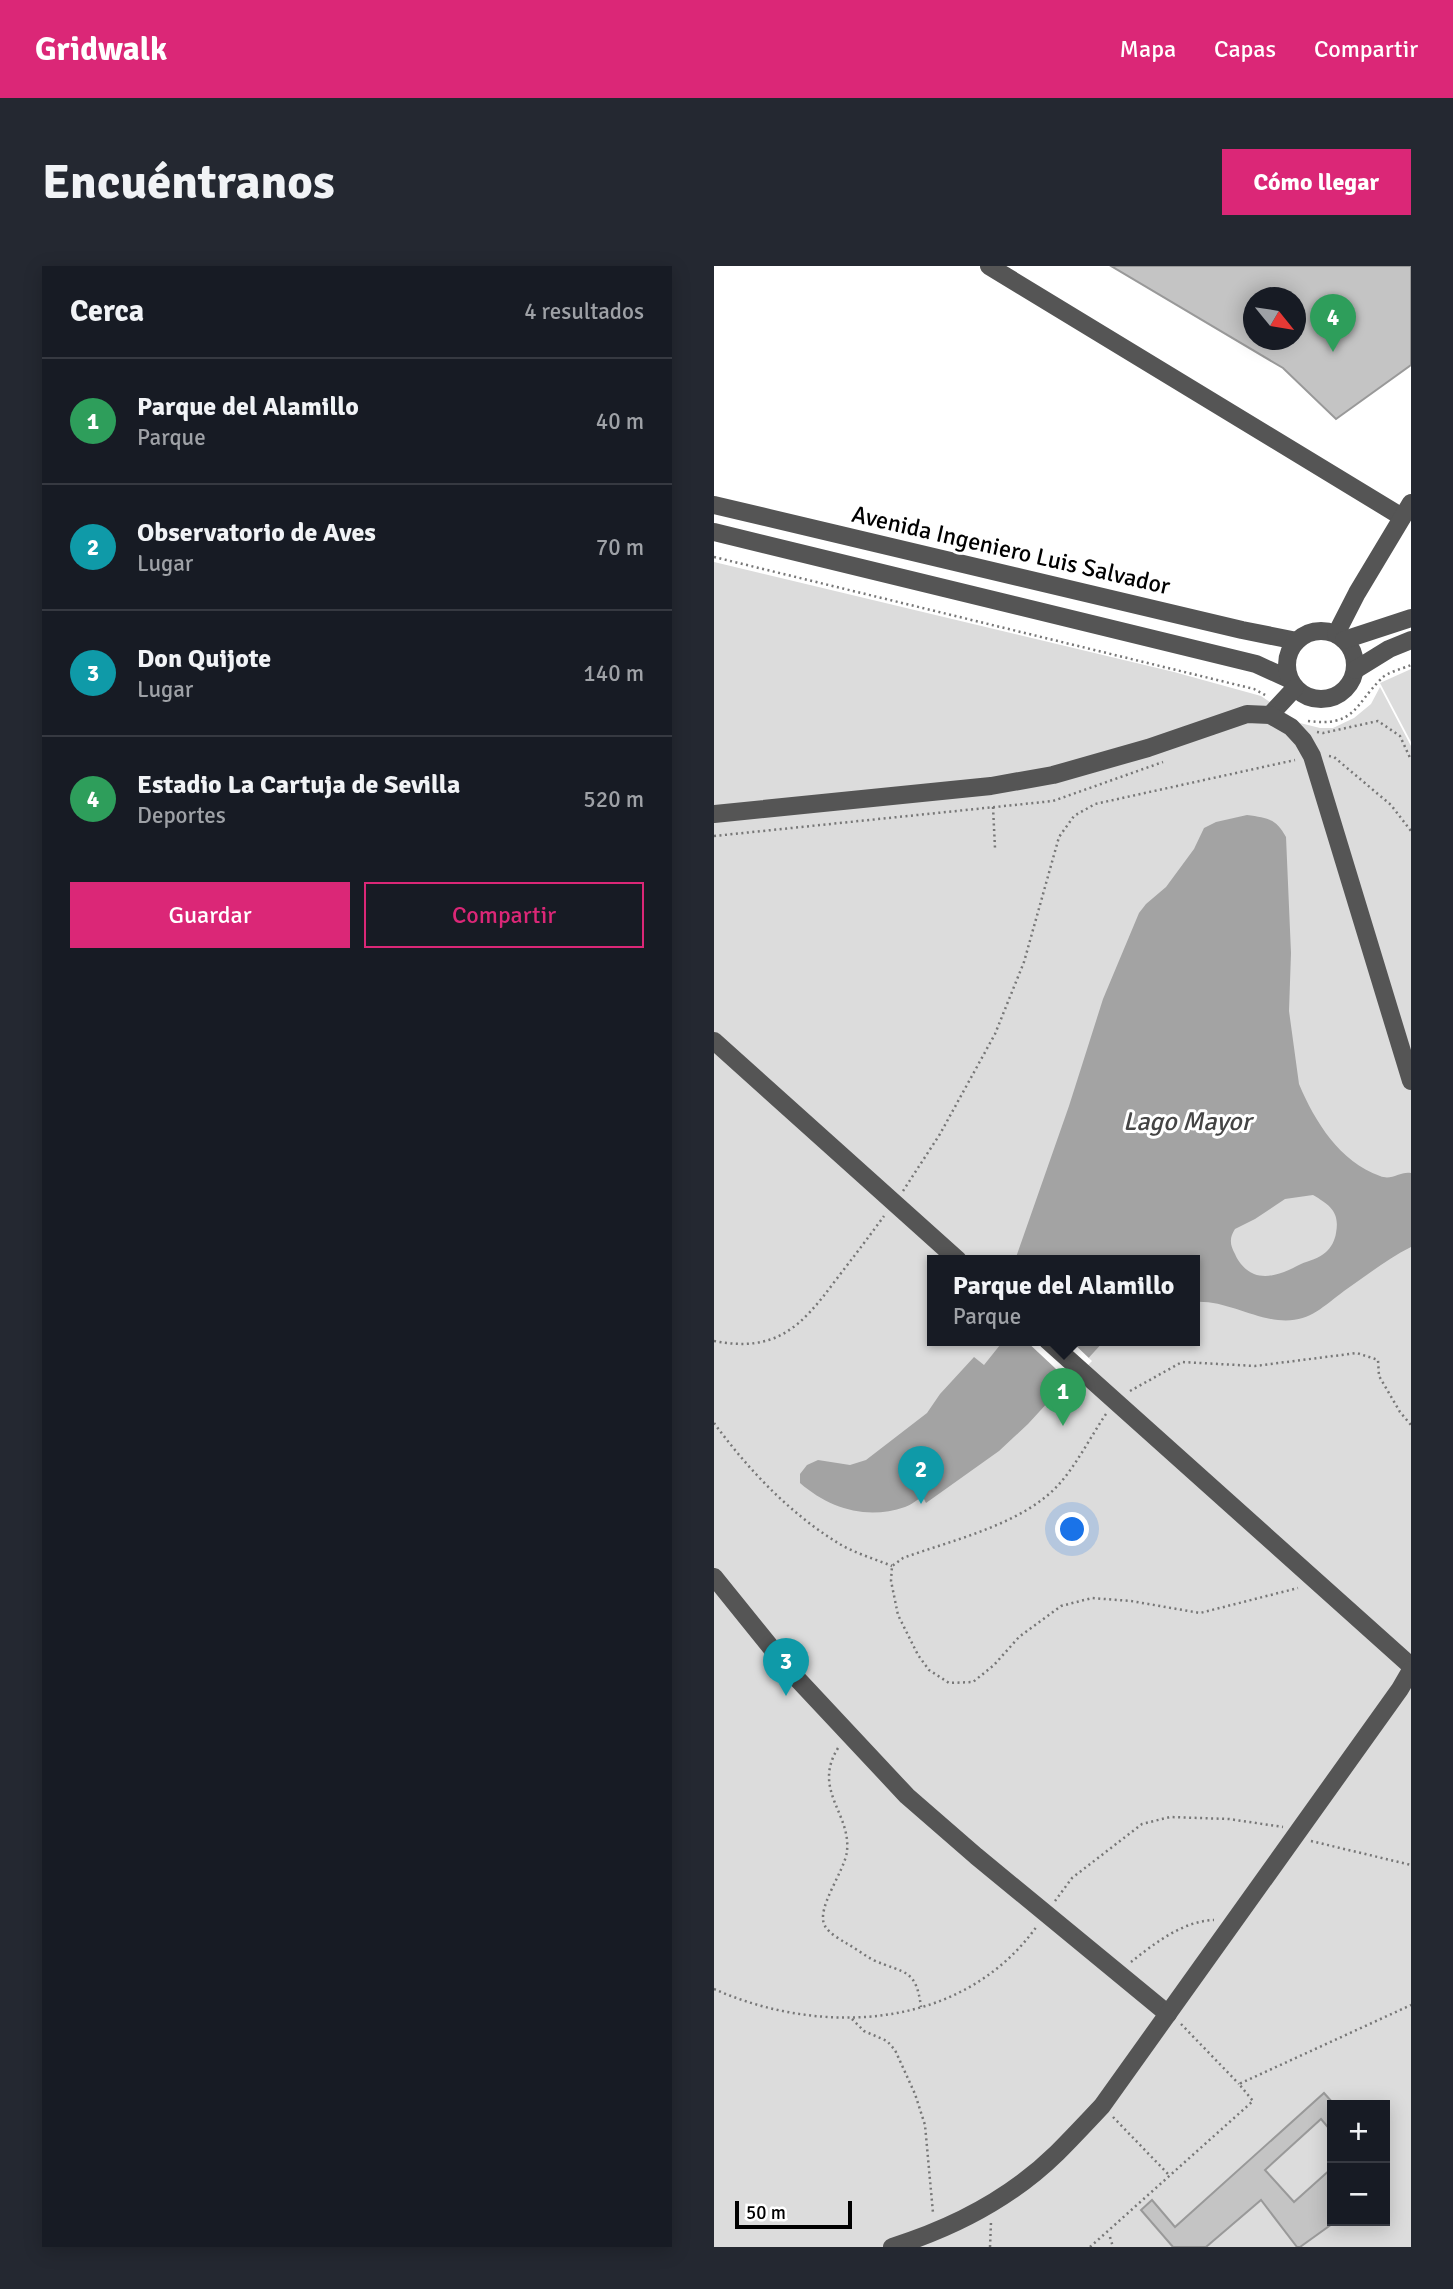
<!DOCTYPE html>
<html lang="es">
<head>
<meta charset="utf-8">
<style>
	body { margin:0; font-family:Signika,sans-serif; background:#242831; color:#f1f3f6 }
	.controls { position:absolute; right:21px; bottom:21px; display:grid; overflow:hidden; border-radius:0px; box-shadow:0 4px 18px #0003 }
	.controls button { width:63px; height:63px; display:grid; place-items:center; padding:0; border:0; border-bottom:2px solid #363941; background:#171b24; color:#f1f3f6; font:35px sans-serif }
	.compass { position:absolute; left:529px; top:21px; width:63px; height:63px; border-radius:50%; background:#171b24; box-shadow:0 4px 18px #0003; rotate:120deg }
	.scale { position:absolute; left:21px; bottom:18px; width:117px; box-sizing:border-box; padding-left:7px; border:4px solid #000; border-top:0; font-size:19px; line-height:24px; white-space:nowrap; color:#000; -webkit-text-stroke:5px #fff; paint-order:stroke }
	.you { position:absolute; left:359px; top:1264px; width:24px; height:24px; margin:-18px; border:5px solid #fff; border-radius:50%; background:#1a73e8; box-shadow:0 0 0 10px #1a73e833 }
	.badge { display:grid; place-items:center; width:46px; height:46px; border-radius:50%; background:#db2777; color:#fff; font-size:23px; font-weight:700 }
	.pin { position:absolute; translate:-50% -58px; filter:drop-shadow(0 2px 4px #0008) }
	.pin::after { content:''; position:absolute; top:37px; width:24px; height:21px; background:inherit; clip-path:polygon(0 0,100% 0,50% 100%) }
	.popup { position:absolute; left:213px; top:989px; width:273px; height:91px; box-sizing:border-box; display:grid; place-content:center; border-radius:0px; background:#171b24; filter:drop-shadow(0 2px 5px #0005); font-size:23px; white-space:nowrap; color:#9ea1a6 }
	.popup b { font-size:26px; color:#f1f3f6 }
	.popup::after { content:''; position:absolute; left:50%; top:100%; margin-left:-14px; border:14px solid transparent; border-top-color:#171b24 }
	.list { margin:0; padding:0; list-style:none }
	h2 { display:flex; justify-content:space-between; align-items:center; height:91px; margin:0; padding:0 28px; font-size:30px }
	h2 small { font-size:23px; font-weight:400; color:#9ea1a6 }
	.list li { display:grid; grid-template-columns:46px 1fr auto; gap:21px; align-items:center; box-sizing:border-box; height:126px; padding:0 28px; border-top:2px solid #363941 }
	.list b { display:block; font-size:26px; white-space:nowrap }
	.list p { margin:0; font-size:23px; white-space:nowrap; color:#9ea1a6 }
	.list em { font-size:23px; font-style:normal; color:#9ea1a6 }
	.actions { display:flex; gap:14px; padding:21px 28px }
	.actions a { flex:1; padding:16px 0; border:2px solid #db2777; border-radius:0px; text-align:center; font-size:24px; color:#db2777 }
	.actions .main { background:#db2777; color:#fff }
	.map { position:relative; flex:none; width:697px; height:1981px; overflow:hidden; border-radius:0px }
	header { display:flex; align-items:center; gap:42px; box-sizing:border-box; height:98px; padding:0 35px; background:#db2777; color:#fff }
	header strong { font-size:33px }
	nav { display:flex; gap:38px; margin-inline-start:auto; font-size:24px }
	.intro { display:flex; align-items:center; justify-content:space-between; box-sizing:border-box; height:168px; padding:0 42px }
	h1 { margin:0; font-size:49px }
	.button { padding:18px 32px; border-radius:0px; background:#db2777; color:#fff; font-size:24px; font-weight:700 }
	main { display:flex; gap:42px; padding:0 42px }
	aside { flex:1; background:#171b24; border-radius:0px; box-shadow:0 4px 18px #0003 }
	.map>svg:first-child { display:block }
</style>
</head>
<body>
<header>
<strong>Gridwalk</strong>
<nav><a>Mapa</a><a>Capas</a><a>Compartir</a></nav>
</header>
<div class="intro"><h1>Encuéntranos</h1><a class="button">Cómo llegar</a></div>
<main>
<aside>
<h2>Cerca<small>4 resultados</small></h2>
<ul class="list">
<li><span class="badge" style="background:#2e9e5b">1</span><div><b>Parque del Alamillo</b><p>Parque</p></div><em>40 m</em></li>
<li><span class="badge" style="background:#0f9aa8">2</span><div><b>Observatorio de Aves</b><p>Lugar</p></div><em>70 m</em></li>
<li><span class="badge" style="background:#0f9aa8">3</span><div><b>Don Quijote</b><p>Lugar</p></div><em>140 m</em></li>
<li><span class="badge" style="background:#2e9e5b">4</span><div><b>Estadio La Cartuja de Sevilla</b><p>Deportes</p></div><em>520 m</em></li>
</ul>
<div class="actions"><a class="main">Guardar</a><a>Compartir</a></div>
</aside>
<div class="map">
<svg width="697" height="1981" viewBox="0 0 697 1981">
	<rect width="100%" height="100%" fill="#fff"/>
	<!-- green -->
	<g fill="#dcdcdc" fill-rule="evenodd">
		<path d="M 0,296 L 460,406 L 547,430 L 586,457 L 606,462 L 619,462 L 640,452 L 657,438 L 666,421 L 697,480 L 697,1981 L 0,1981 ZM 218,994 L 480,994 L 480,1074 L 218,1074 ZM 618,1839 L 671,1839 L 671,1955 L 618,1955 Z"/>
		<path d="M 697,403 L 697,476 L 666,417 Z"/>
	</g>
	<!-- water -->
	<g fill="#a3a3a3" fill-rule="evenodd">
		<path d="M 533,549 C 553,552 562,552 572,571 L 577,687 L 575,745 L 585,818 C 601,856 626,896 666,910 C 678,915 686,905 697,907 L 697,981 C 673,993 652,1010 630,1025 C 607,1042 595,1057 564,1054 C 535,1051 510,1034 480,1036 L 480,994 L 301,994 L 355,840 L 389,733 L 425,647 L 432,638 L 452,621 L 480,583 L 490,562 L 502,556 ZM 599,929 C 616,939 626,946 622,967 C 621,974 617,982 612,986 C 606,992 594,995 587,998 C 573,1005 556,1014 540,1008 C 532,1005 524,996 521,988 C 516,979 515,972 521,963 L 541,953 L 571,933 Z"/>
		<path d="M 290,1074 L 391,1074 L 314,1158 L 285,1185 L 212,1237 L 209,1231 C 201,1234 200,1238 191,1241 C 153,1254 116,1243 86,1217 L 86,1208 L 93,1199 L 104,1194 L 136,1199 L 152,1194 L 213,1147 L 226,1128 L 260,1091 L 270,1099 Z"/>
	</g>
	<!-- pier -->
	<path fill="#fff" d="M 311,1074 L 356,1074 L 378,1095 L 357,1117 Z"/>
	<!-- building -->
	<g fill="#c4c4c4" stroke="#999" stroke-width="2" fill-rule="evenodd">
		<path d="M 397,0 L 697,0 L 697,99 L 622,153 L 569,102 ZM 540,32 L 582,32 L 582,74 L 540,74 Z"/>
		<path d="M 610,1827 L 618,1836 L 618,1866 L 607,1853 L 551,1904 L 580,1936 L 618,1902 L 618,1958 L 586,1981 L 583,1981 L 547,1934 L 492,1981 L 459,1981 L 427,1944 L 438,1934 L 461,1961 Z"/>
	</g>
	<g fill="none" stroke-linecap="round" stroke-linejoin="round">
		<!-- path -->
		<g stroke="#777" stroke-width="2.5" stroke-dasharray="2 3.5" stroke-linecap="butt">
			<path d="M 0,291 L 540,423 L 553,430"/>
			<path d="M 594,455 C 641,461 640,440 667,413 C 673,406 688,403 697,399"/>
			<path d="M 603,466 L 609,467 L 664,455 L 686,470 L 697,494"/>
			<path d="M 615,490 L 620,491 L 677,539 L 697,565"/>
			<path d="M 279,541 L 281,582"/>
			<path d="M 0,570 L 339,535 L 449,496"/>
			<path d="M 189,925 L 226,868 L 281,768 L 310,696 L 345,571 L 360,550 L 381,538 L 581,494"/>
			<path d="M 0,1075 C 62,1087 87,1061 121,1015 C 138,993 154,972 170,950"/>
			<path d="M 416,1125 L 468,1096 L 541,1100 L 643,1087 L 664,1094 L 665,1110 L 686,1146 L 697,1159"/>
			<path d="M 392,1148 C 377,1170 364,1196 347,1216 C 311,1258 241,1273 189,1292 L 178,1300 L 177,1315 L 184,1349 L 204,1389 L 215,1404 L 235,1417 L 259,1416 L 280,1399 L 305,1371 L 347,1340 L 378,1332 L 417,1335 L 486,1347 L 584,1322"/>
			<path d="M 0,1157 C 34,1203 74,1246 124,1277 C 140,1287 161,1293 178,1300"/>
			<path d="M 124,1482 C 98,1524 137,1547 133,1585 C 131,1605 101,1643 111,1660 C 115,1667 125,1673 132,1677 C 141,1682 150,1689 159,1694 C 191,1708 202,1702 207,1741"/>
			<path d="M 597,1575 L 697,1599"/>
			<path d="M 341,1635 L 358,1612 L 428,1558 L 456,1551 L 515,1553 L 569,1561"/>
			<path d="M 417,1696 C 441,1677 469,1655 500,1654"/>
			<path d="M 0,1723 C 108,1771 249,1764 323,1660"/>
			<path d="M 138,1753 L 150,1765 L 173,1775 L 181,1784 L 201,1828 L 211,1859 L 219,1947"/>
			<path d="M 467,1758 L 525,1818"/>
			<path d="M 399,1851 L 455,1909"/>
			<path d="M 396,1971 L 399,1981"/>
			<path d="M 276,1981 L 277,1956"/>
			<path d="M 376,1981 L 539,1835 L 525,1818 L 697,1739"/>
		</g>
		<!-- minor -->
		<g stroke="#555" stroke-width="18">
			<path d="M 275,0 L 688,251"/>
			<path d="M 0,239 L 528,364 L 583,375"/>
			<path d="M 0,266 L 542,398 L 575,413"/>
			<circle cx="607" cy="399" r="34"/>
			<path d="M 622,368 L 643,327 L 697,237"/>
			<path d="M 630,374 L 697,352"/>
			<path d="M 641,404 L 675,383 L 697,374"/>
			<path d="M 556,449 L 581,422"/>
			<path d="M 0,548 L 277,520 L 339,509 L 434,482 L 533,448 L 556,449 L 577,461 L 589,474 L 598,490 L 697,815"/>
			<path d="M 0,775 L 244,994"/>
			<path d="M 333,1074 L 697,1400"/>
			<path d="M 0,1311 L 76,1405 L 193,1530 L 262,1590 L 454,1748"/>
			<path d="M 178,1981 C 239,1962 296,1933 343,1887 C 358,1872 373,1856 388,1840 L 686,1423 L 697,1404"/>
		</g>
	</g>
	<g text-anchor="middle" stroke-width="6" stroke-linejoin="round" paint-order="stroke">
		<!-- street labels -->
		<g font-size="24" fill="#000" stroke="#fff">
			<text transform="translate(297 284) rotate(13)" y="8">Avenida Ingeniero Luis Salvador</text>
		</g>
		<!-- water labels -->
		<g font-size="26" font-style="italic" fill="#444" stroke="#fff">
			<text x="473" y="864">Lago Mayor</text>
		</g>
	</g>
</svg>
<div class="controls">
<button>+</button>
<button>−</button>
</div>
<svg class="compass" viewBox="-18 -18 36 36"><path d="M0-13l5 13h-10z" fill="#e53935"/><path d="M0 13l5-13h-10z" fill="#9ea1a6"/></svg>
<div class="scale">50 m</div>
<div class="you"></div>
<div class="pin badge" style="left:349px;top:1160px;background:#2e9e5b">1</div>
<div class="popup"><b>Parque del Alamillo</b>Parque</div>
<div class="pin badge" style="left:207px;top:1238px;background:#0f9aa8">2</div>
<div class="pin badge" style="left:72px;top:1430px;background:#0f9aa8">3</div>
<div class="pin badge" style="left:619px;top:86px;background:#2e9e5b">4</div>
</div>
</main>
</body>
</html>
